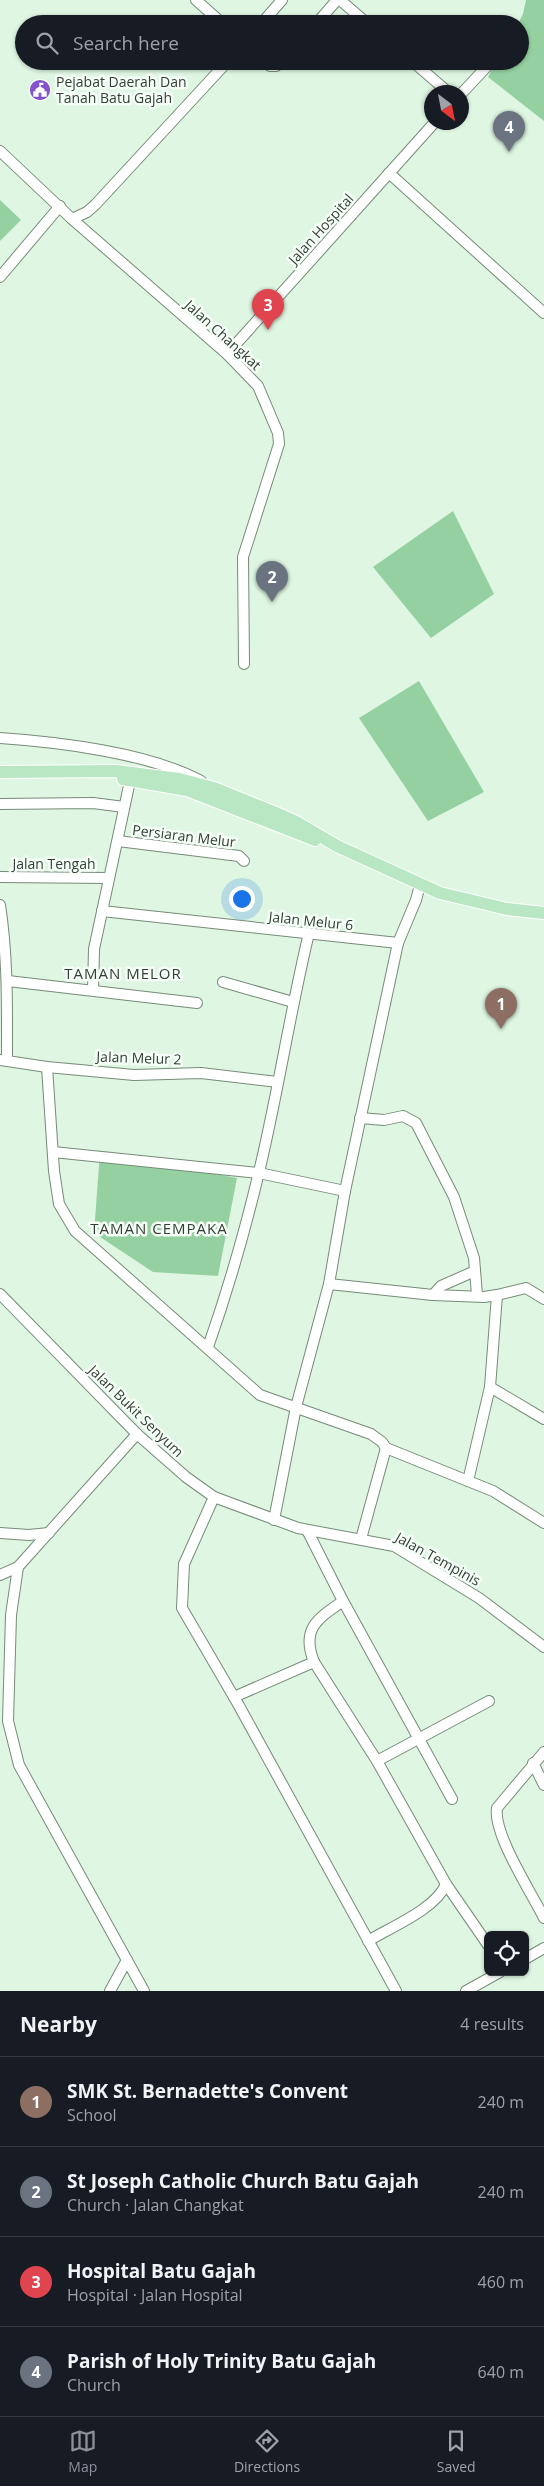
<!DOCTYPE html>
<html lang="en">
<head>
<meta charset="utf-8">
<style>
	body { margin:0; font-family:"Open Sans",sans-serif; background:#20242c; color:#f1f3f6 }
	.controls { position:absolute; right:15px; bottom:15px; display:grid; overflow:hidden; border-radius:8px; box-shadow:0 1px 4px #0004 }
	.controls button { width:45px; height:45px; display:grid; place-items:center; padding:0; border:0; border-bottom:1px solid #363941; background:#171b24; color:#f1f3f6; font:25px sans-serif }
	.compass { position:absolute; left:424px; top:85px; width:45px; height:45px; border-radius:50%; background:#171b24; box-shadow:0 1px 4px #0004; rotate:148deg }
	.you { position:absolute; left:241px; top:898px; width:18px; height:18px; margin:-12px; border:4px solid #fff; border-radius:50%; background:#1a73e8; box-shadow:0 0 0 8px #1a73e833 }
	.badge { display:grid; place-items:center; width:32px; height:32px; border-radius:50%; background:#8c9099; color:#fff; font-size:16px; font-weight:700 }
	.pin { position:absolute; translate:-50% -41px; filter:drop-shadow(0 1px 2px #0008) }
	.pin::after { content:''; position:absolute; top:26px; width:18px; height:15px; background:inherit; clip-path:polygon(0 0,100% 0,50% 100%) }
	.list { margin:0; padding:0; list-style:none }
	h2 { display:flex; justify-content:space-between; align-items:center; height:65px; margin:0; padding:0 20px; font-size:21px }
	h2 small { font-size:16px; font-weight:400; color:#9ea1a6 }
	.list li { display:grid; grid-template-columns:32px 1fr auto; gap:15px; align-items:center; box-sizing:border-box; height:90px; padding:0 20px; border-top:1px solid #363941 }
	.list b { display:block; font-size:19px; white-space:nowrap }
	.list p { margin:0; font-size:16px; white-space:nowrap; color:#9ea1a6 }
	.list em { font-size:16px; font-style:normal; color:#9ea1a6 }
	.icon { flex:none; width:28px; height:28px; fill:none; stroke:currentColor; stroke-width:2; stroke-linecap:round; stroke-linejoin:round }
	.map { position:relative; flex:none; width:544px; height:1991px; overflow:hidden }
	.search { position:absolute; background:#171b24; box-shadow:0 1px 4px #0004; left:15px; right:15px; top:15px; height:55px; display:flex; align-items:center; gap:12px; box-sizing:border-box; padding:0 18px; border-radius:28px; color:#9ea1a6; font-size:19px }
	.sheet { height:425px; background:#171b24 }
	nav { display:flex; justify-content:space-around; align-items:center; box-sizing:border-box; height:70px; border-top:1px solid #363941; background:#171b24; font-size:14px; color:#9ea1a6 }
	nav a { display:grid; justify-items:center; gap:2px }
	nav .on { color:#8c9099 }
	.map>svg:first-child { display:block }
</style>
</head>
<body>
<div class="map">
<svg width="544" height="1991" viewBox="0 0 544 1991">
	<rect width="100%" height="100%" fill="#def6e2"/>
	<!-- green -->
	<g fill="#95d1a0">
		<path d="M 526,0 L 544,0 L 544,121 L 488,77 L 497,61 L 520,61 L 520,24 L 518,24 L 523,14 Z"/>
		<path d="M 0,200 L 21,220 L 0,241 Z"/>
		<path d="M 453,511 L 494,594 L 431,638 L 373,567 Z"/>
		<path d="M 419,681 L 484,792 L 428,821 L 359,718 Z"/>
		<path d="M 100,1152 L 237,1178 L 218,1276 L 153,1272 L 94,1233 Z"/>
	</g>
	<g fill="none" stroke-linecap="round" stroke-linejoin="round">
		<!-- minor casing -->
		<g stroke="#768b79" stroke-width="12">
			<g id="minor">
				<path d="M 196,0 L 223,24"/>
				<path d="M 340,0 L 368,24"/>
				<path d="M 261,24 L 282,0"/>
				<path d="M 316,24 L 337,0"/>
				<path d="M 265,61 L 270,66 L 276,66 L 283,61"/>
				<path d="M 412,61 L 448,92"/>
				<path d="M 462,93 L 492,61"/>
				<path d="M 0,151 L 72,219 L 227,354 L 258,386 L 278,433 L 279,444 L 243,557 L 244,664"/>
				<path d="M 389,173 L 544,313"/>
				<path d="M 72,219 L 87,212 L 95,205 L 228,61"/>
				<path d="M 0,277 L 60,206"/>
				<path d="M 227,354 L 435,122"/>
				<path d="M 0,738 C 59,742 149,753 201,781"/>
				<path d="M 0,804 L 93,803 L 124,807"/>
				<path d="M 118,841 L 239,856 L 244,861"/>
				<path d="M 0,877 L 108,878"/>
				<path d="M 0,905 C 8,957 7,1008 7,1061"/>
				<path d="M 102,911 L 398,943"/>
				<path d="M 8,981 L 197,1003"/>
				<path d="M 223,982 L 293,1002"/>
				<path d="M 93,990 L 94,949 L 130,781"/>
				<path d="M 0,1060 L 47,1067 L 134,1075 L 201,1073 L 278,1082"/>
				<path d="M 47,1067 L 54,1171 L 59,1204 L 75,1231 L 260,1395 L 371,1434 L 382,1442 L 386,1448 L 493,1491 L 544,1523"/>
				<path d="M 360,1118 L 384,1120 L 403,1116 L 416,1123 L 454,1197 L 474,1258 L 477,1295"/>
				<path d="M 53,1152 L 259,1173 L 345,1191"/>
				<path d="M 329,1284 L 433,1295 L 484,1297 L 497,1295 L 490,1387 L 468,1481"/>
				<path d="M 0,1294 L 137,1434 L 186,1477 L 214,1497 L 298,1528 L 394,1546 L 479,1598 L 544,1647"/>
				<path d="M 433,1295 L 441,1286 L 475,1271"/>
				<path d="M 497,1295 L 526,1288 L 544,1299"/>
				<path d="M 208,1347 C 228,1290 245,1231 259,1172 C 278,1093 290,1012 309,933"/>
				<path d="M 490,1387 L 544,1419"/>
				<path d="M 137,1434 L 18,1567 L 11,1615 L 8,1721 L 19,1765 L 144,1991"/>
				<path d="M 214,1497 L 184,1564 L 182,1608 L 238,1704 L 396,1991"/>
				<path d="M 274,1520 L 296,1407 L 329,1284 L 345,1191 L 398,943 L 416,900 L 420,885"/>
				<path d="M 307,1530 L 343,1601 C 317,1619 301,1629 314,1662"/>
				<path d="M 0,1533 L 29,1535 L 49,1533"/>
				<path d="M 361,1539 L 386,1448"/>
				<path d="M 0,1575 L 18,1567"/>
				<path d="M 343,1601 L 452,1799"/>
				<path d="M 234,1697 L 314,1662 L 377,1761 L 446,1884 C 436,1909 391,1927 368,1941"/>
				<path d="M 544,1752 L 497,1808 C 493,1834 531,1892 544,1918"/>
				<path d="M 377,1761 L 489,1701"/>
				<path d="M 533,1763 L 544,1785"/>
				<path d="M 446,1884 L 488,1945"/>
				<path d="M 525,1959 L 544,1948"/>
				<path d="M 110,1991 L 127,1960"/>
				<path d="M 466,1991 L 500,1972"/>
			</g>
		</g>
		<!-- major casing -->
		<g stroke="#fff" stroke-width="14">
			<g id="major">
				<path d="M 0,772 L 116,771 L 179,779 L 214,788 L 276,813 L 296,822 L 337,846 L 440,893 L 507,909 L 544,913"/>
				<path d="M 123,779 L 187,790 L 315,840"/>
			</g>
		</g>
		<!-- minor -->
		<use href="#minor" stroke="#fff" stroke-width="10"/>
		<!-- major -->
		<use href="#major" stroke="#bae7c3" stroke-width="12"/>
	</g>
	<!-- icons -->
	<defs>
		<g id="civic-disc" transform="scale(1.125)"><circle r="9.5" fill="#8452ca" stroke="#f5fff7"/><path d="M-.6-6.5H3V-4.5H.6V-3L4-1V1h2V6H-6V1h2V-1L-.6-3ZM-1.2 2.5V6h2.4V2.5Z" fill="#fff"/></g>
	</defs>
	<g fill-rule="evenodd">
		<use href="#civic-disc" x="40" y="90"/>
	</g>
	<g text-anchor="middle" stroke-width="5" stroke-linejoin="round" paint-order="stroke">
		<!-- poi labels -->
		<g font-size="14" fill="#353e36" stroke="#f5fff7" text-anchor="start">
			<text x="56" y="87">Pejabat Daerah Dan<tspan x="56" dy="16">Tanah Batu Gajah</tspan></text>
		</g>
		<!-- street labels -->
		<g font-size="14" fill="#353e36" stroke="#f5fff7">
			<text transform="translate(321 229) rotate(-48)" y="5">Jalan Hospital</text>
			<text transform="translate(223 335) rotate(42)" y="5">Jalan Changkat</text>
			<text transform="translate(184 836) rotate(7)" y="5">Persiaran Melur</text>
			<text x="54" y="869">Jalan Tengah</text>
			<text transform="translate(311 921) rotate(6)" y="5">Jalan Melur 6</text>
			<text transform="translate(139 1058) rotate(2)" y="5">Jalan Melur 2</text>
			<text transform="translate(136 1411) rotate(44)" y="5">Jalan Bukit Senyum</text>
			<text transform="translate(438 1559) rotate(29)" y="5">Jalan Tempinis</text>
		</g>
		<!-- neighbourhood labels -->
		<g font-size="15" letter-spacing="1" fill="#353e36" stroke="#f5fff7">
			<text x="123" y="979">TAMAN MELOR</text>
			<text x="159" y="1234">TAMAN CEMPAKA</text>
		</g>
	</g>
</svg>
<div class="controls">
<button><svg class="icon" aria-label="locate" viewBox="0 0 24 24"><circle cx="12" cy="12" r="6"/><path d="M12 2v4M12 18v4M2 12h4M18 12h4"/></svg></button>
</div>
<svg class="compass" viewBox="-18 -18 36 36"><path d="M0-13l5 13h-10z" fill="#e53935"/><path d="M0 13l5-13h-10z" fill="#9ea1a6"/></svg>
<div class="you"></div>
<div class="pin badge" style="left:501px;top:1029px;background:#8d6e63">1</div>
<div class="pin badge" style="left:272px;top:602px;background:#6b7280">2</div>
<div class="pin badge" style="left:268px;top:330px;background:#e0444e">3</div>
<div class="pin badge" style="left:509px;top:152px;background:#6b7280">4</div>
<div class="search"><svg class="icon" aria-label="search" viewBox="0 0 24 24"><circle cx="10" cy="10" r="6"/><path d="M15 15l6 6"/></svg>Search here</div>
</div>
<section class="sheet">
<h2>Nearby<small>4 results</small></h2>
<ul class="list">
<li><span class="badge" style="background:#8d6e63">1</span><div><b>SMK St. Bernadette's Convent</b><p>School</p></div><em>240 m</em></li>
<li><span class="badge" style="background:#6b7280">2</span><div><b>St Joseph Catholic Church Batu Gajah</b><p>Church · Jalan Changkat</p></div><em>240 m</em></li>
<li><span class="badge" style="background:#e0444e">3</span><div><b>Hospital Batu Gajah</b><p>Hospital · Jalan Hospital</p></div><em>460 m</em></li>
<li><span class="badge" style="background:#6b7280">4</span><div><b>Parish of Holy Trinity Batu Gajah</b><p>Church</p></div><em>640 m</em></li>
</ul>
</section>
<nav>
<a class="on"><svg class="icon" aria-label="map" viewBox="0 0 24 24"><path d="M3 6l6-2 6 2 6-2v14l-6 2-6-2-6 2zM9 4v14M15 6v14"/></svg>Map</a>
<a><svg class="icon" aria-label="directions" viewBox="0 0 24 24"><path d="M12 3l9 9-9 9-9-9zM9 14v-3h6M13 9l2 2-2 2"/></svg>Directions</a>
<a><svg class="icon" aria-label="saved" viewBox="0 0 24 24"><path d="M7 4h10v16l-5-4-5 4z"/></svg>Saved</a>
</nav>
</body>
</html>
